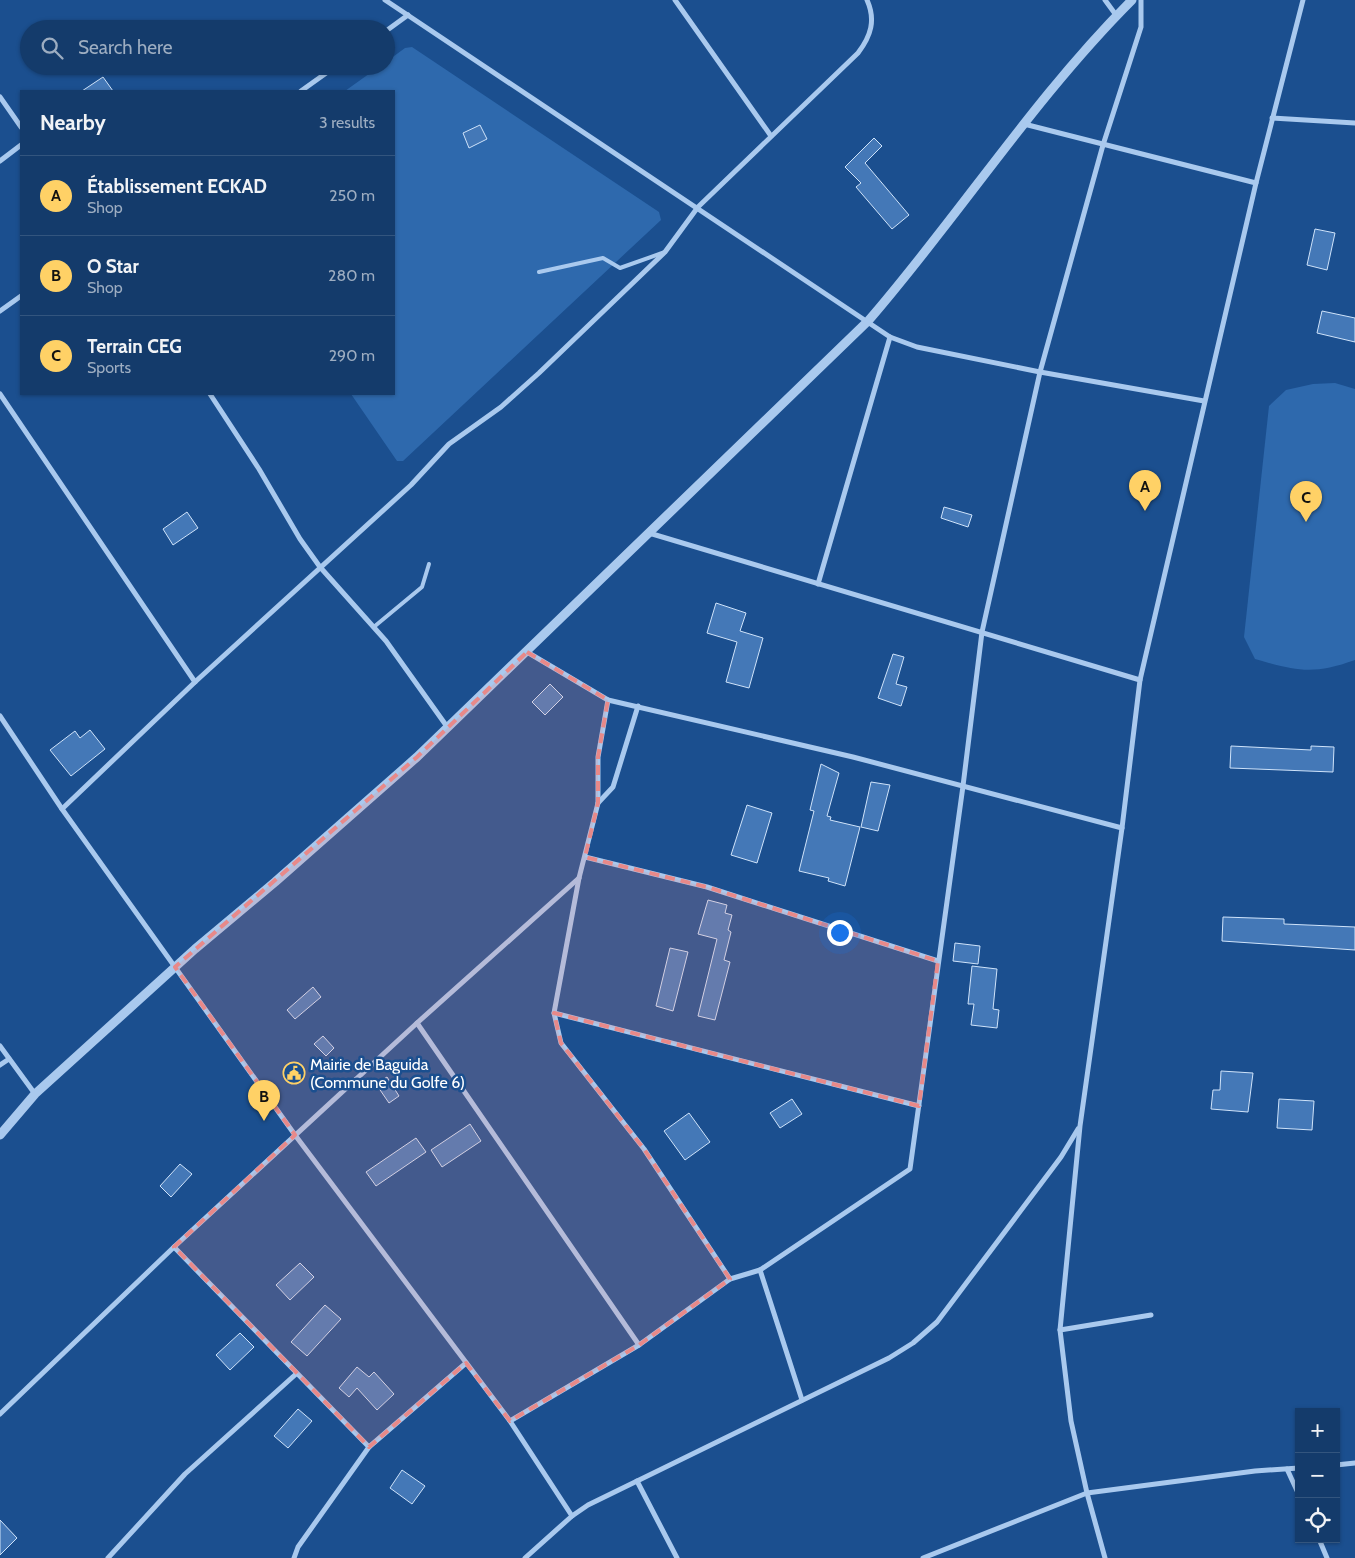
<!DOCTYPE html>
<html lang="en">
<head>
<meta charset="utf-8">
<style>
	body { margin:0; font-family:Cabin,sans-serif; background:#214673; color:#f1f3f6 }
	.controls { position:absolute; right:15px; bottom:15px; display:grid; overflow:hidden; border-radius:0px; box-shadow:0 1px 4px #0004 }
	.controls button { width:45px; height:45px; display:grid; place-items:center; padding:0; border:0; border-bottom:1px solid #33557e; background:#143b6b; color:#f1f3f6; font:25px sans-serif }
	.you { position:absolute; left:839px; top:932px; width:18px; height:18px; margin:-12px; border:4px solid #fff; border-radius:50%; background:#1a73e8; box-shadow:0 0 0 8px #1a73e833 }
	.badge { display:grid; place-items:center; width:32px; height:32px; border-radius:50%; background:#ffd166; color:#111; font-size:16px; font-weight:700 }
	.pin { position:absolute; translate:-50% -41px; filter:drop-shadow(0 1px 2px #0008) }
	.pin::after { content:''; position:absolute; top:26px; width:18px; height:15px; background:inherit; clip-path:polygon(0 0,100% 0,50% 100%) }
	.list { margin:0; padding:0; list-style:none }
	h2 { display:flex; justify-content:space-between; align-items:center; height:65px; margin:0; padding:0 20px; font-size:21px }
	h2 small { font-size:16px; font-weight:400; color:#9dadc1 }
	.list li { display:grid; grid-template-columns:32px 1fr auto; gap:15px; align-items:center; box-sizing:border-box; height:80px; padding:0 20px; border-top:1px solid #33557e }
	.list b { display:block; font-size:19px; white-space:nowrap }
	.list p { margin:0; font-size:16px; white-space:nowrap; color:#9dadc1 }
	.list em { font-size:16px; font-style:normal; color:#9dadc1 }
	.icon { flex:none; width:28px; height:28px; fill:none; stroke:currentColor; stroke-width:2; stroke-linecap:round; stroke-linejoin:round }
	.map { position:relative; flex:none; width:1355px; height:1558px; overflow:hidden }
	.search { position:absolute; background:#143b6b; box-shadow:0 1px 4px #0004; left:20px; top:20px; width:375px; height:55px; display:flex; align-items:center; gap:12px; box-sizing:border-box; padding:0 18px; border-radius:28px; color:#9dadc1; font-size:19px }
	.panel { position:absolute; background:#143b6b; box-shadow:0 1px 4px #0004; left:20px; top:90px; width:375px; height:305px; border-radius:0px }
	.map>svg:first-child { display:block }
</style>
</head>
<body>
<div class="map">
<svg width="1355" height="1558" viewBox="0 0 1355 1558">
	<rect width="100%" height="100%" fill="#1b4f8f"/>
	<!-- green -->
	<g fill="#2e69ad">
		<path d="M 412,47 L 659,212 L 661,220 L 403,461 L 397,461 L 351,394 L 394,394 L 394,91 L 345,91 L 380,66 L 386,66 L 386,62 L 405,48 Z"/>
		<path d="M 1335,383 L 1355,389 L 1355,660 C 1313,675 1297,671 1255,659 L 1244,637 L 1269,406 L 1286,390 L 1313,384 Z"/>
	</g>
	<!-- building -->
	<g fill="#4478b7" stroke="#cfe3fa">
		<path d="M 103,77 L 113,91 L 82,91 Z"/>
		<path d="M 480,125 L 487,139 L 469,148 L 463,133 Z"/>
		<path d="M 874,138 L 882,146 L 865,163 L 909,215 L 892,229 L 856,187 L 861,183 L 845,167 Z"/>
		<path d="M 1315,229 L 1335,233 L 1327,270 L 1307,265 Z"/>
		<path d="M 1322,311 L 1355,318 L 1355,342 L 1317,333 Z"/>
		<path d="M 944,507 L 972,515 L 968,527 L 941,518 Z"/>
		<path d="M 187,512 L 198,528 L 173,545 L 163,529 Z"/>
		<path d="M 716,603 L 746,613 L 740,631 L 763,638 L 749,688 L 726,682 L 737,642 L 707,633 Z"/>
		<path d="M 893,654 L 904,657 L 896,684 L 907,687 L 901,706 L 878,698 Z"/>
		<path d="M 550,684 L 563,697 L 545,715 L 532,702 Z"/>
		<path d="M 90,730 L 105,749 L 71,776 L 50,750 L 75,731 L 80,738 Z"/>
		<path d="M 1231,746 L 1311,750 L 1311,746 L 1334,747 L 1333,772 L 1230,768 Z"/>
		<path d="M 821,764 L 839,773 L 827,816 L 831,817 L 830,820 L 860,827 L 845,886 L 828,881 L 829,878 L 799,871 L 814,811 L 810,810 Z"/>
		<path d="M 871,782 L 890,785 L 878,831 L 861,827 Z"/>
		<path d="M 747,805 L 772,813 L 757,863 L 731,855 Z"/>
		<path d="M 708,900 L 727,905 L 725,913 L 732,915 L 728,930 L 731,932 L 724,960 L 730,962 L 715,1020 L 698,1016 L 717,939 L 698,934 Z"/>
		<path d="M 1223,917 L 1284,919 L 1284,924 L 1355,927 L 1355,950 L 1222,941 Z"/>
		<path d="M 955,943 L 980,946 L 978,964 L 953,961 Z"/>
		<path d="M 670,948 L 688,952 L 673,1011 L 656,1006 Z"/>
		<path d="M 972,966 L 997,969 L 993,1009 L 999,1010 L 997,1028 L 971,1025 L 974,1004 L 968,1004 Z"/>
		<path d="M 313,987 L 321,997 L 295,1019 L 287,1010 Z"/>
		<path d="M 323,1036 L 334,1048 L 326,1056 L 314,1044 Z"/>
		<path d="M 1221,1071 L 1253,1073 L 1248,1112 L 1211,1109 L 1213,1090 L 1220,1090 Z"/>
		<path d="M 387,1077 L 399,1096 L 389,1103 L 376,1084 Z"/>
		<path d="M 792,1099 L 802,1114 L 780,1128 L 770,1113 Z"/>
		<path d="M 1279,1099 L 1314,1101 L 1312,1130 L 1277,1128 Z"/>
		<path d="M 689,1113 L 710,1142 L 685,1160 L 664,1131 Z"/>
		<path d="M 470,1124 L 481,1141 L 442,1167 L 431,1150 Z"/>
		<path d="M 416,1138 L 426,1152 L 376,1186 L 366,1172 Z"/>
		<path d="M 180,1164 L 192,1174 L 171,1197 L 160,1186 Z"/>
		<path d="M 300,1263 L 314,1277 L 290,1300 L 276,1285 Z"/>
		<path d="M 325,1305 L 341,1319 L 307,1356 L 291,1342 Z"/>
		<path d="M 240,1333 L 254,1347 L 230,1370 L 216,1355 Z"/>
		<path d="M 357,1367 L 369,1377 L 374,1372 L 394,1394 L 377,1410 L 357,1388 L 349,1397 L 339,1388 Z"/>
		<path d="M 298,1409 L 312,1421 L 288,1448 L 274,1436 Z"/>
		<path d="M 402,1470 L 425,1486 L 412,1504 L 390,1488 Z"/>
		<path d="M 0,1520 L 17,1538 L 0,1555 Z"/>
	</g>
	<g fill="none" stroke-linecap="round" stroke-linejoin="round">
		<!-- service -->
		<g stroke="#a9c9ee" stroke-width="4">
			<path d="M 539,272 L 603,258 L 620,268 L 665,252"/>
			<path d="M 375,626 L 422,587 L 429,564"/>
		</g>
		<!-- minor -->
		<g stroke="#a9c9ee" stroke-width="5">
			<path d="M 385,0 L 890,337 L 917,347 L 1040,372 L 1204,401"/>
			<path d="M 675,0 L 771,136"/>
			<path d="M 1105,0 L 1116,15"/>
			<path d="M 386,31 L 408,15"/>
			<path d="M 301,91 L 336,66"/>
			<path d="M 0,97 L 21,127"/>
			<path d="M 1272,118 L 1355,123"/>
			<path d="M 1024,124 L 1256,183"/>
			<path d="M 0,161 L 21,145"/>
			<path d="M 0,311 L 21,296"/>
			<path d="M 0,394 L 195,682"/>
			<path d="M 210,394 L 259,469 L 300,539 L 320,567 L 386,641 L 448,728"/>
			<path d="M 649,533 L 1140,680"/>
			<path d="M 818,584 L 890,337"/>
			<path d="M 527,652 L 608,700 L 853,757 L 1122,828"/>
			<path d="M 608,700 L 598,757 L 598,803 L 579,878 L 554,1013 L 561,1043 L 644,1149 L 730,1279"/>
			<path d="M 0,716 L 62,809 L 295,1135 L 510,1421 L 572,1516"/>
			<path d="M 598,803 L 613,787 L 638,706"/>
			<path d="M 62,809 L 195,682 L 411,485 L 449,444 L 501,407 L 539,373 L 665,252 L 698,207 L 858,53 C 871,36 876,20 867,0"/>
			<path d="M 585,857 L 707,887 L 938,961"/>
			<path d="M 554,1013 L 919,1106"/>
			<path d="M 417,1023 L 639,1345"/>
			<path d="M 0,1046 L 35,1094"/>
			<path d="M 0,1065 L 9,1059"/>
			<path d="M 174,1247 L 369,1447"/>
			<path d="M 760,1270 L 802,1400"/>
			<path d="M 1060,1330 L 1151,1315"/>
			<path d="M 0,1414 L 174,1247 L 417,1023 L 579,878"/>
			<path d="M 510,1421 L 639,1345 L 730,1279 L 760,1270 L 910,1169 L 963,786 L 982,632 L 1040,372 L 1103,145 L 1141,27 L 1141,0"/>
			<path d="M 1336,1465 L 1355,1463"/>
			<path d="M 1287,1469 L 1299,1495"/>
			<path d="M 637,1481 L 677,1558"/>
			<path d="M 1319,1539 L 1327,1558"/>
			<path d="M 108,1558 L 185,1474 L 296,1374"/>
			<path d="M 294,1558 L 298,1547 L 369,1447 L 466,1363"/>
			<path d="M 525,1558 L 572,1516 L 588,1505 L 889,1358 L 913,1343 L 937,1322 L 1061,1157 L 1078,1129"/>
			<path d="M 923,1558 L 1087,1493 L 1255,1471 L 1299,1468"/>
			<path d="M 1105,1558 L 1087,1493 L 1071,1421 L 1060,1330 L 1080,1126 L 1122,828 L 1140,680 L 1256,183 L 1303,0"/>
		</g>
		<!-- tertiary -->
		<path stroke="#a9c9ee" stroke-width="9" d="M 0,1135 L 35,1094 L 195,949 L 275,882 L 417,757 L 869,320 C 959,216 1034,98 1132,0"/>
	</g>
	<!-- marked area -->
	<path fill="#e88989" fill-opacity="0.2" stroke="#e88989" stroke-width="4" stroke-dasharray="10 6" stroke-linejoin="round" d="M 527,652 L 608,700 L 598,757 L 598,803 L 585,857 L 707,887 L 938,961 L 919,1106 L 554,1013 L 561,1043 L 644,1149 L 730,1279 L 639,1345 L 510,1421 L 466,1363 L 369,1447 L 174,1247 L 295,1135 L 175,967 L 417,757 Z"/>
	<!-- icons -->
	<defs>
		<g id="civic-ring" transform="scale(1.125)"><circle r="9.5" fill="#1b4f8f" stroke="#ffd166" stroke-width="1.5"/><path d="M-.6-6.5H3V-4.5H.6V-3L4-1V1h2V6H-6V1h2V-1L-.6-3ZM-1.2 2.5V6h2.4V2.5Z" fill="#ffd166"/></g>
	</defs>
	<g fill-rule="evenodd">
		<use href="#civic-ring" x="294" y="1073"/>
	</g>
	<g text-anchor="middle" stroke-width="5" stroke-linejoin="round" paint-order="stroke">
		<!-- poi labels -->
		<g font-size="16" fill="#fff" stroke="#1b4f8f" text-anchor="start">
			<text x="310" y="1070">Mairie de Baguida<tspan x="310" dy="18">(Commune du Golfe 6)</tspan></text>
		</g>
	</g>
</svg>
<div class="controls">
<button>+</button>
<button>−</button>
<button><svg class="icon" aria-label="locate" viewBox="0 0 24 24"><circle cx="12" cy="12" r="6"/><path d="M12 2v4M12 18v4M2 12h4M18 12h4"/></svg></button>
</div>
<div class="you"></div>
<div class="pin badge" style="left:1145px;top:511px">A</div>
<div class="pin badge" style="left:264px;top:1121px">B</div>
<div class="pin badge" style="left:1306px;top:522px">C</div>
<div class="search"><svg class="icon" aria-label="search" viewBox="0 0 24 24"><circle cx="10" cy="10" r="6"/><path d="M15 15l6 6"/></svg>Search here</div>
<section class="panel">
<h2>Nearby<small>3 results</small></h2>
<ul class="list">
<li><span class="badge">A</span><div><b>Établissement ECKAD</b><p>Shop</p></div><em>250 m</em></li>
<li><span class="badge">B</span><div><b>O Star</b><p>Shop</p></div><em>280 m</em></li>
<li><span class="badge">C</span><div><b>Terrain CEG</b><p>Sports</p></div><em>290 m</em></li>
</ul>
</section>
</div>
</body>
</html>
